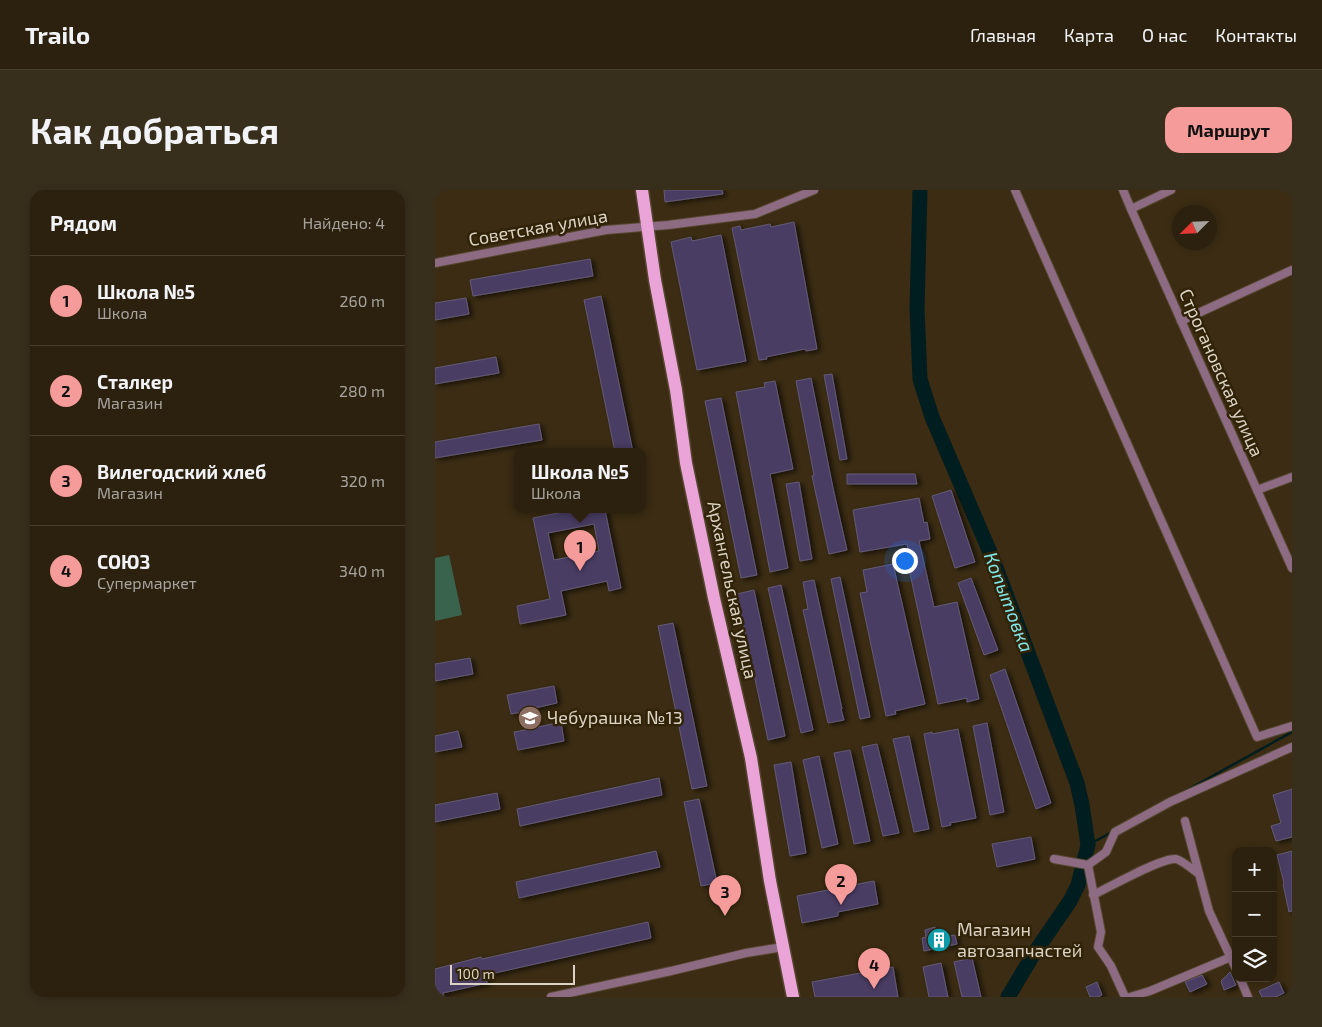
<!DOCTYPE html>
<html lang="ru">
<head>
<meta charset="utf-8">
<style>
	body { margin:0; font-family:"Exo 2",sans-serif; background:#382e1c; color:#f1f3f6 }
	.controls { position:absolute; right:15px; bottom:15px; display:grid; overflow:hidden; border-radius:10px; box-shadow:0 2px 8px #0003 }
	.controls button { width:45px; height:45px; display:grid; place-items:center; padding:0; border:0; border-bottom:1px solid #483e2e; background:#2c210e; color:#f1f3f6; font:25px sans-serif }
	.compass { position:absolute; left:737px; top:15px; width:45px; height:45px; border-radius:50%; background:#2c210e; box-shadow:0 2px 8px #0003; rotate:246deg }
	.scale { position:absolute; left:15px; bottom:12px; width:125px; box-sizing:border-box; padding-left:5px; border:2px solid #dcd3c4; border-top:0; font-size:14px; line-height:18px; white-space:nowrap; color:#dcd3c4; -webkit-text-stroke:4px #312308; paint-order:stroke }
	.you { position:absolute; left:469px; top:370px; width:18px; height:18px; margin:-12px; border:4px solid #fff; border-radius:50%; background:#1a73e8; box-shadow:0 0 0 8px #1a73e833 }
	.badge { display:grid; place-items:center; width:32px; height:32px; border-radius:50%; background:#f59b99; color:#111; font-size:16px; font-weight:700 }
	.pin { position:absolute; translate:-50% -41px; filter:drop-shadow(0 1px 2px #0008) }
	.pin::after { content:''; position:absolute; top:26px; width:18px; height:15px; background:inherit; clip-path:polygon(0 0,100% 0,50% 100%) }
	.popup { position:absolute; left:79px; top:258px; width:132px; height:65px; box-sizing:border-box; display:grid; place-content:center; border-radius:10px; background:#2c210e; filter:drop-shadow(0 1px 4px #0005); font-size:16px; white-space:nowrap; color:#a6a39e }
	.popup b { font-size:19px; color:#f1f3f6 }
	.popup::after { content:''; position:absolute; left:50%; top:100%; margin-left:-10px; border:10px solid transparent; border-top-color:#2c210e }
	.list { margin:0; padding:0; list-style:none }
	h2 { display:flex; justify-content:space-between; align-items:center; height:65px; margin:0; padding:0 20px; font-size:21px }
	h2 small { font-size:16px; font-weight:400; color:#a6a39e }
	.list li { display:grid; grid-template-columns:32px 1fr auto; gap:15px; align-items:center; box-sizing:border-box; height:90px; padding:0 20px; border-top:1px solid #483e2e }
	.list b { display:block; font-size:19px; white-space:nowrap }
	.list p { margin:0; font-size:16px; white-space:nowrap; color:#a6a39e }
	.list em { font-size:16px; font-style:normal; color:#a6a39e }
	.icon { flex:none; width:28px; height:28px; fill:none; stroke:currentColor; stroke-width:2; stroke-linecap:round; stroke-linejoin:round }
	.map { position:relative; flex:none; width:857px; height:807px; overflow:hidden; border-radius:15px }
	header { display:flex; align-items:center; gap:30px; box-sizing:border-box; height:70px; padding:0 25px; background:#2c210e; border-bottom:1px solid #483e2e }
	header strong { font-size:24px }
	nav { display:flex; gap:28px; margin-inline-start:auto; font-size:18px }
	.intro { display:flex; align-items:center; justify-content:space-between; box-sizing:border-box; height:120px; padding:0 30px }
	h1 { margin:0; font-size:35px }
	.button { padding:12px 22px; border-radius:15px; background:#f59b99; color:#111; font-size:18px; font-weight:700 }
	main { display:flex; gap:30px; padding:0 30px }
	aside { flex:1; background:#2c210e; border-radius:15px; box-shadow:0 2px 8px #0003 }
	.map>svg:first-child { display:block }
</style>
</head>
<body>
<header>
<strong>Trailo</strong>
<nav><a>Главная</a><a>Карта</a><a>О нас</a><a>Контакты</a></nav>
</header>
<div class="intro"><h1>Как добраться</h1><a class="button">Маршрут</a></div>
<main>
<aside>
<h2>Рядом<small>Найдено: 4</small></h2>
<ul class="list">
<li><span class="badge">1</span><div><b>Школа №5</b><p>Школа</p></div><em>260 m</em></li>
<li><span class="badge">2</span><div><b>Сталкер</b><p>Магазин</p></div><em>280 m</em></li>
<li><span class="badge">3</span><div><b>Вилегодский хлеб</b><p>Магазин</p></div><em>320 m</em></li>
<li><span class="badge">4</span><div><b>СОЮЗ</b><p>Супермаркет</p></div><em>340 m</em></li>
</ul>
</aside>
<div class="map">
<svg width="857" height="807" viewBox="0 0 857 807">
	<defs>
		<filter id="shadow"><feDropShadow dx="3.5" dy="2" stdDeviation="2.5" flood-color="#0009"/></filter>
	</defs>
	<rect width="100%" height="100%" fill="#3b2c13"/>
	<!-- green -->
	<path fill="#39634c" d="M 14,365 L 27,425 L 0,431 L 0,368 Z"/>
	<g fill="none" stroke-linecap="round" stroke-linejoin="round">
		<!-- stream -->
		<g stroke="#001d1f" stroke-width="2.5">
			<path d="M 745,604 L 857,542"/>
			<path d="M 653,655 L 677,642"/>
		</g>
		<!-- river -->
		<path stroke="#001d1f" stroke-width="15" d="M 485,0 L 482,119 L 485,189 L 497,227 L 557,367 L 642,593 L 647,615 L 653,655 L 643,695 L 635,711 L 598,765 L 573,807"/>
	</g>
	<!-- building -->
	<g fill="#4a3e64" stroke="#635a76" fill-rule="evenodd" filter="url(#shadow)">
		<path d="M 229,0 L 287,0 L 288,4 L 230,12 Z"/>
		<path d="M 359,32 L 382,159 L 371,161 L 370,159 L 331,167 L 332,169 L 324,170 L 297,38 L 305,36 L 306,40 L 335,34 L 336,37 Z"/>
		<path d="M 286,45 L 311,171 L 262,180 L 236,52 L 256,47 L 257,51 Z"/>
		<path d="M 155,69 L 158,86 L 38,106 L 35,90 Z"/>
		<path d="M 166,106 L 198,262 L 180,262 L 149,110 Z"/>
		<path d="M 31,108 L 34,124 L 0,130 L 0,113 Z"/>
		<path d="M 61,167 L 64,183 L 0,194 L 0,178 Z"/>
		<path d="M 397,184 L 412,269 L 405,270 L 389,185 Z"/>
		<path d="M 376,188 L 398,298 L 412,360 L 394,364 L 377,286 L 379,285 L 361,191 Z"/>
		<path d="M 340,191 L 358,279 L 335,284 L 353,378 L 335,382 L 301,202 L 330,197 L 329,193 Z"/>
		<path d="M 286,208 L 322,385 L 306,388 L 270,211 Z"/>
		<path d="M 104,234 L 107,250 L 0,268 L 0,252 Z"/>
		<path d="M 412,284 L 480,284 L 482,294 L 412,294 Z"/>
		<path d="M 364,292 L 377,369 L 365,371 L 351,294 Z"/>
		<path d="M 516,300 L 540,372 L 520,378 L 497,306 Z"/>
		<path d="M 484,308 L 489,333 L 492,332 L 495,349 L 484,351 L 499,417 L 522,412 L 544,509 L 532,512 L 532,508 L 503,514 L 471,365 L 474,364 L 472,354 L 425,362 L 418,320 Z"/>
		<path d="M 138,320 L 170,320 L 186,398 L 174,401 L 172,391 L 126,401 L 131,425 L 85,434 L 82,416 L 115,409 L 98,328 ZM 159,334 L 164,361 L 119,370 L 113,343 Z"/>
		<path d="M 458,374 L 490,514 L 460,521 L 461,524 L 451,526 L 425,403 L 432,402 L 428,380 Z"/>
		<path d="M 405,387 L 435,527 L 425,529 L 396,389 Z"/>
		<path d="M 536,388 L 563,460 L 549,465 L 523,393 Z"/>
		<path d="M 379,390 L 407,519 L 406,519 L 409,530 L 393,533 L 368,420 L 373,419 L 368,392 Z"/>
		<path d="M 346,395 L 378,540 L 366,543 L 333,398 Z"/>
		<path d="M 319,400 L 350,546 L 333,550 L 302,404 Z"/>
		<path d="M 238,433 L 272,596 L 257,599 L 223,436 Z"/>
		<path d="M 35,468 L 38,484 L 0,491 L 0,474 Z"/>
		<path d="M 570,479 L 616,613 L 601,619 L 555,485 Z"/>
		<path d="M 119,496 L 122,513 L 100,518 L 103,537 L 126,532 L 129,551 L 83,560 L 79,542 L 90,540 L 87,522 L 76,524 L 72,505 Z"/>
		<path d="M 552,533 L 569,622 L 555,625 L 538,536 Z"/>
		<path d="M 523,539 L 541,628 L 515,633 L 516,635 L 507,637 L 489,544 L 497,542 L 497,544 Z"/>
		<path d="M 23,541 L 27,557 L 0,562 L 0,546 Z"/>
		<path d="M 474,546 L 494,639 L 479,642 L 458,549 Z"/>
		<path d="M 442,554 L 464,643 L 448,646 L 427,557 Z"/>
		<path d="M 415,560 L 435,651 L 419,654 L 399,563 Z"/>
		<path d="M 384,566 L 403,654 L 387,658 L 368,570 Z"/>
		<path d="M 356,572 L 371,663 L 355,666 L 339,575 Z"/>
		<path d="M 224,588 L 227,605 L 85,636 L 82,619 Z"/>
		<path d="M 857,599 L 857,647 L 841,651 L 836,636 L 846,633 L 838,605 Z"/>
		<path d="M 62,603 L 65,619 L 0,632 L 0,615 Z"/>
		<path d="M 264,609 L 282,693 L 266,696 L 249,612 Z"/>
		<path d="M 596,647 L 600,669 L 562,677 L 557,654 Z"/>
		<path d="M 221,661 L 225,677 L 84,708 L 81,692 Z"/>
		<path d="M 857,661 L 857,721 L 854,722 L 848,694 L 849,693 L 842,665 Z"/>
		<path d="M 439,691 L 443,714 L 403,722 L 403,726 L 367,733 L 362,706 Z"/>
		<path d="M 213,732 L 216,748 L 51,785 L 52,793 L 8,803 L 9,807 L 3,806 L 0,804 L 0,779 L 46,767 L 47,769 Z"/>
		<path d="M 500,737 L 501,742 L 508,741 L 509,747 L 520,745 L 522,754 L 489,761 L 487,748 L 491,747 L 490,740 Z"/>
		<path d="M 537,768 L 546,807 L 527,807 L 519,772 Z"/>
		<path d="M 506,773 L 513,807 L 494,807 L 488,777 Z"/>
		<path d="M 458,777 L 463,807 L 380,807 L 377,792 Z"/>
		<path d="M 795,782 L 801,795 L 789,800 L 786,791 Z"/>
		<path d="M 767,785 L 772,794 L 755,802 L 750,792 Z"/>
		<path d="M 662,792 L 667,805 L 663,807 L 655,807 L 651,797 Z"/>
		<path d="M 844,792 L 849,803 L 841,807 L 827,807 L 824,801 Z"/>
	</g>
	<g fill="none" stroke-linecap="round" stroke-linejoin="round">
		<!-- street casing -->
		<g stroke="#55472f" stroke-width="10">
			<g id="street">
				<path d="M 580,0 L 822,547 L 857,536"/>
				<path d="M 688,0 L 696,19 L 857,378"/>
				<path d="M 696,19 L 736,0"/>
				<path d="M 0,73 L 171,40 L 233,35 L 320,24 L 379,0"/>
				<path d="M 746,131 L 857,80"/>
				<path d="M 822,300 L 857,287"/>
				<path d="M 750,631 L 774,721 L 801,779"/>
				<path d="M 619,669 L 653,675"/>
				<path d="M 658,705 C 673,698 727,667 741,669 C 748,671 757,679 764,684"/>
				<path d="M 805,788 L 813,807"/>
				<path d="M 116,807 L 236,781 L 311,763 L 348,757"/>
				<path d="M 690,807 L 676,776 L 663,757 L 666,742 L 653,675 L 671,662 L 680,642 L 735,612 L 857,557"/>
				<path d="M 695,807 L 715,801 L 796,767"/>
			</g>
		</g>
		<!-- primary casing -->
		<g stroke="#55472f" stroke-width="15">
			<path id="primary" d="M 207,0 L 220,90 L 241,200 L 251,273 L 279,408 L 316,568 L 335,691 L 358,807"/>
		</g>
		<!-- street -->
		<use href="#street" stroke="#8d6b83" stroke-width="8"/>
		<!-- primary -->
		<use href="#primary" stroke="#eba4d8" stroke-width="12"/>
	</g>
	<!-- icons -->
	<defs>
		<g id="school-disc" transform="scale(1.25)"><circle r="9.5" fill="#8d6e63" stroke="#312308"/><path d="M0-5L7-2L0 1L-7-2ZM-4 1L0 2.5L4 1V4Q0 6-4 4Z" fill="#fff"/></g>
		<g id="building-disc" transform="scale(1.25)"><circle r="9.5" fill="#0f9aa8" stroke="#312308"/><path d="M-4-6H4V6H1V3H-1V6H-4ZM-2.5-4.3h1.7v1.8h-1.7ZM.8-4.3h1.7v1.8H.8ZM-2.5-1h1.7V.8h-1.7ZM.8-1h1.7V.8H.8Z" fill="#fff"/></g>
	</defs>
	<g fill-rule="evenodd">
		<use href="#school-disc" x="95" y="528"/>
		<use href="#building-disc" x="504" y="750"/>
	</g>
	<g text-anchor="middle" stroke-width="5" stroke-linejoin="round" paint-order="stroke">
		<!-- street labels -->
		<g font-size="18" fill="#dcd3c4" stroke="#312308">
			<text transform="translate(103 38) rotate(-10)" y="6">Советская улица</text>
			<text transform="translate(786 183) rotate(66)" y="6">Строгановская улица</text>
			<text transform="translate(297 400) rotate(78)" y="6">Архангельская улица</text>
		</g>
		<!-- poi labels -->
		<g font-size="18" fill="#dcd3c4" stroke="#312308" text-anchor="start">
			<text x="112" y="534">Чебурашка №13</text>
			<text x="522" y="746">Магазин<tspan x="522" dy="21">автозапчастей</tspan></text>
		</g>
		<!-- water labels -->
		<g font-size="19" font-style="italic" fill="#7fe4e9" stroke="#312308">
			<text transform="translate(574 412) rotate(69)" y="7">Копытовка</text>
		</g>
	</g>
</svg>
<div class="controls">
<button>+</button>
<button>−</button>
<button><svg class="icon" aria-label="layers" viewBox="0 0 24 24"><path d="M12 4l9 5-9 5-9-5zM3 14l9 5 9-5"/></svg></button>
</div>
<svg class="compass" viewBox="-18 -18 36 36"><path d="M0-13l5 13h-10z" fill="#e53935"/><path d="M0 13l5-13h-10z" fill="#a6a39e"/></svg>
<div class="scale">100 m</div>
<div class="you"></div>
<div class="pin badge" style="left:145px;top:381px">1</div>
<div class="popup"><b>Школа №5</b>Школа</div>
<div class="pin badge" style="left:406px;top:715px">2</div>
<div class="pin badge" style="left:290px;top:726px">3</div>
<div class="pin badge" style="left:439px;top:799px">4</div>
</div>
</main>
</body>
</html>
